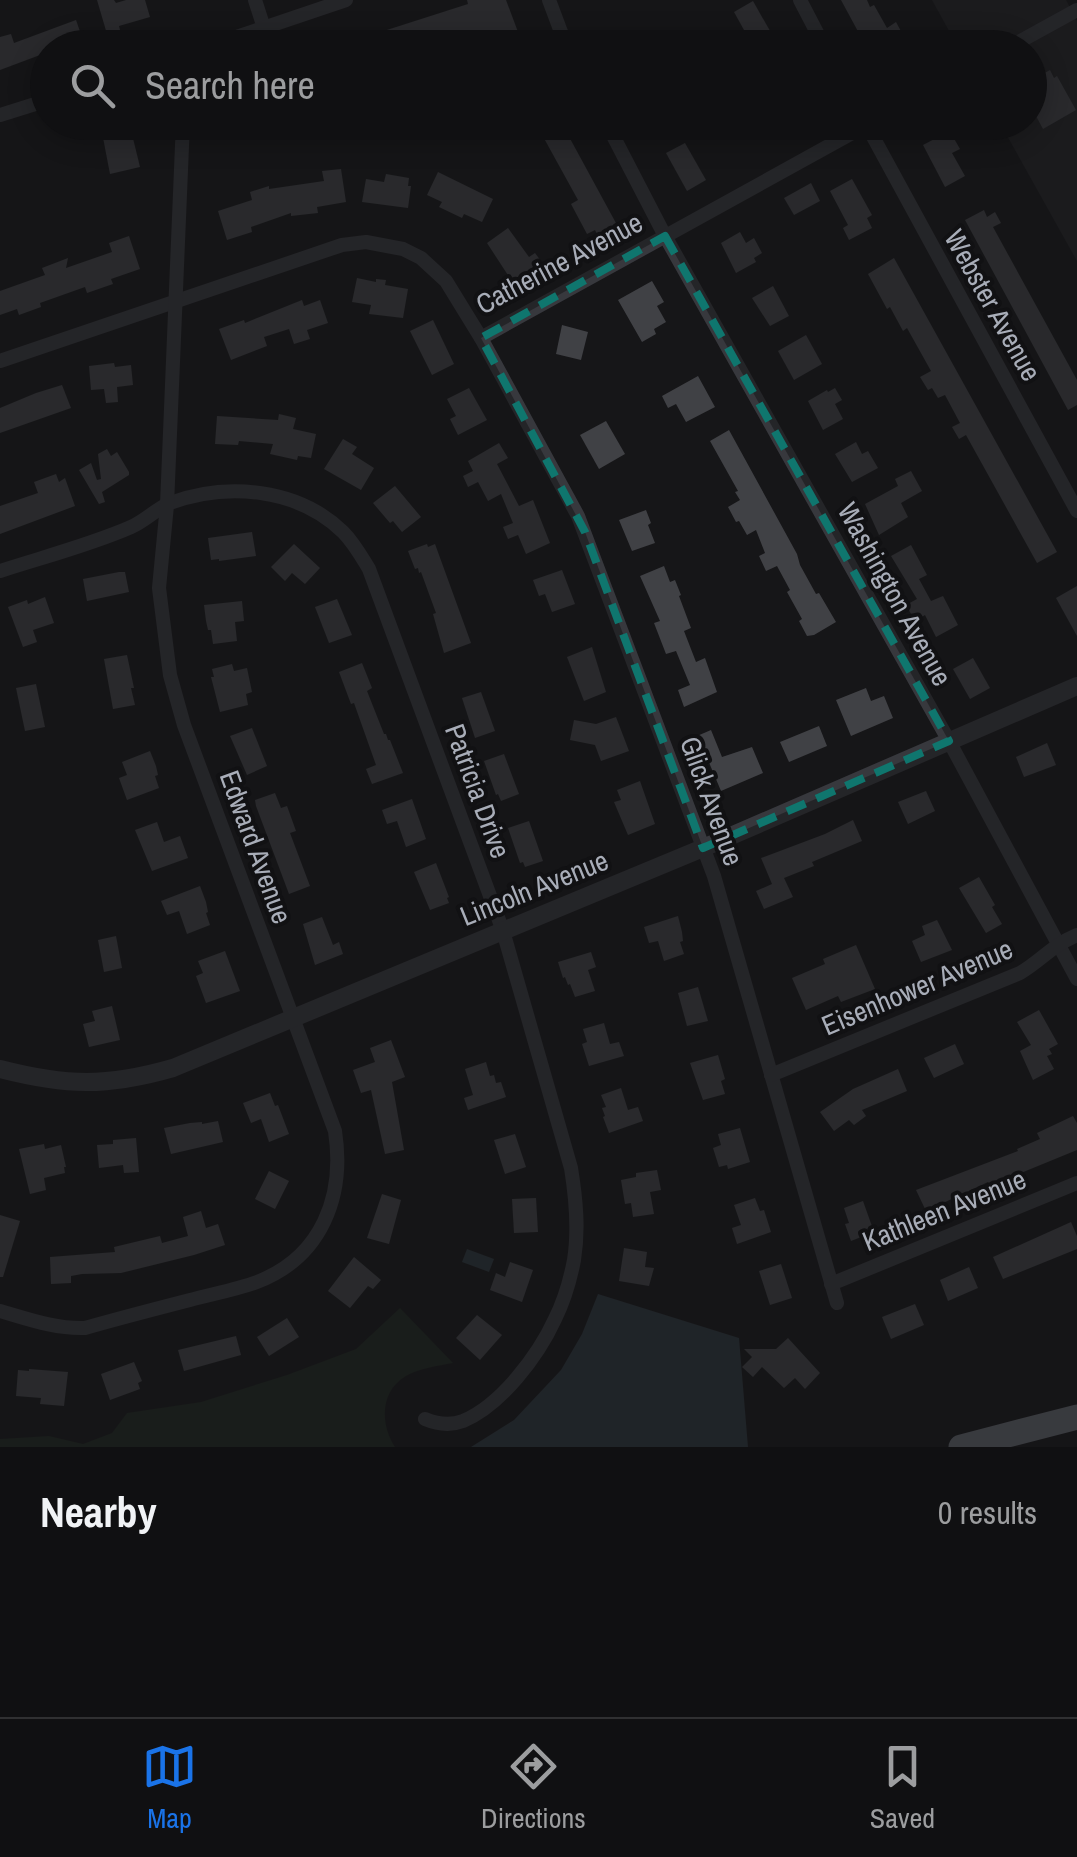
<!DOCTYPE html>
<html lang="en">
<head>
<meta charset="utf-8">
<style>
	body { margin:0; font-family:"Archivo Narrow",sans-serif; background:#19191b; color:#f1f3f6 }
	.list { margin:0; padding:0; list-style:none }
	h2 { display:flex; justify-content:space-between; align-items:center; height:130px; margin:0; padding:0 40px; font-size:42px }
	h2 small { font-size:32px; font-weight:400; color:#9c9d9f }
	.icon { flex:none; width:55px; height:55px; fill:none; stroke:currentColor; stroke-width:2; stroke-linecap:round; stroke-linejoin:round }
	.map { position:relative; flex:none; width:1077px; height:1447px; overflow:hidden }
	.search { position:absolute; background:#101012; box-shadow:0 5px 25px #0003; left:30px; right:30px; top:30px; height:110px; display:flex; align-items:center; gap:25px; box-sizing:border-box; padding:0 35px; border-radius:55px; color:#9c9d9f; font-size:38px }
	.sheet { height:270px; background:#101012 }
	nav { display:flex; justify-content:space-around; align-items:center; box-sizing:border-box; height:140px; border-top:2px solid #303032; background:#101012; font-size:28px; color:#9c9d9f }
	nav a { display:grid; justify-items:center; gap:5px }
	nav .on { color:#1a73e8 }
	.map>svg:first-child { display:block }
</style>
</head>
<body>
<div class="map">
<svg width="1077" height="1447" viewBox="0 0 1077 1447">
	<rect width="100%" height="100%" fill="#161618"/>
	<!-- built -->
	<path fill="#222225" d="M 932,0 L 1066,0 L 1077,21 L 1077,261 L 1000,123 L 1030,122 L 1030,48 L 958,47 Z"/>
	<!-- green -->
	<path fill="#1e261f" d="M 400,1308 L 453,1363 C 438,1366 420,1368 406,1376 C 380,1391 380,1424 395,1447 L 0,1447 L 0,1439 L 49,1436 L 83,1444 L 112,1433 L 127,1413 L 201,1402 L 287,1375 L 356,1349 Z"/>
	<!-- water -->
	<g fill="#2c353c">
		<path d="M 467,1249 L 494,1259 L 489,1272 L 462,1262 Z"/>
		<path d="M 598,1294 L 739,1338 L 748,1447 L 471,1447 L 514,1420 L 561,1370 L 582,1334 Z"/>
	</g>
	<!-- building -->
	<g fill="#404145">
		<path d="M 97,0 L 114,0 L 116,3 L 126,0 L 145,0 L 150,17 L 119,26 L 120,30 L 107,34 Z"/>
		<path d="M 467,0 L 506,0 L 524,48 L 482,48 L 476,31 L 442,43 L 440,38 L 409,48 L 340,48 L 340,45 L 468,4 Z"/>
		<path d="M 841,0 L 867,0 L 870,7 L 874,5 L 887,28 L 896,22 L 910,48 L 867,48 Z"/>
		<path d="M 753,1 L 774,38 L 756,48 L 754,48 L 734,12 Z"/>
		<path d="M 76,20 L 84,43 L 70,48 L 48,48 L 48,52 L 0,70 L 0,37 L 11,34 L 14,43 Z"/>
		<path d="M 1050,70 L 1054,78 L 1057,76 L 1076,110 L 1043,129 L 1030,105 L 1030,81 Z"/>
		<path d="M 100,122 L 129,122 L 140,167 L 110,174 Z"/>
		<path d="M 535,122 L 561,122 L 623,236 L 603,246 L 595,230 L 587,234 L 571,204 L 578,200 Z"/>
		<path d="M 942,135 L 944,139 L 952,135 L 960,149 L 952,153 L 965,176 L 945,187 L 923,145 Z"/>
		<path d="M 685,143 L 706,180 L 687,191 L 666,153 Z"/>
		<path d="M 341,169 L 346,202 L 317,207 L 318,213 L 291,216 L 291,213 L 251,227 L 252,232 L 227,240 L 218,211 L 252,200 L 250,192 L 269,186 L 269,189 L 324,181 L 322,171 Z"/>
		<path d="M 438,172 L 493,199 L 482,222 L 464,214 L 462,218 L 439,207 L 442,202 L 427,195 Z"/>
		<path d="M 386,174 L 409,178 L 408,186 L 411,186 L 408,208 L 362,202 L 366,179 L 384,182 Z"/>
		<path d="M 852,179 L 872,215 L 867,218 L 872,228 L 849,240 L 843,228 L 848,225 L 830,191 Z"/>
		<path d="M 811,183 L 820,201 L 794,215 L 784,198 Z"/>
		<path d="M 984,210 L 987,217 L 995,212 L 1001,223 L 993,227 L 1077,380 L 1077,405 L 1068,410 L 965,220 Z"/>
		<path d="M 508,228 L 529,257 L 535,253 L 544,265 L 515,286 L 487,243 Z"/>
		<path d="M 740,232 L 746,243 L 754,238 L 762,253 L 754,258 L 756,262 L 736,273 L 721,243 Z"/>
		<path d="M 129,236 L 140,269 L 111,279 L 113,284 L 87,293 L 85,287 L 40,303 L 41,307 L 19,315 L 17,309 L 0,315 L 0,291 L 45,275 L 42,268 L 68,258 L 66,268 L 112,252 L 109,243 Z"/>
		<path d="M 894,258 L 1057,552 L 1037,563 L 966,435 L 959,439 L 952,427 L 960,423 L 945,395 L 938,398 L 932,388 L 928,390 L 920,377 L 931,371 L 907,328 L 903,331 L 890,307 L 887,309 L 868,274 Z"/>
		<path d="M 357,278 L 376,282 L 376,279 L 386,280 L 385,285 L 408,289 L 403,318 L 369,314 L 371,305 L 352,302 Z"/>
		<path d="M 652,281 L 664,302 L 657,306 L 666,322 L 654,329 L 656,334 L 642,342 L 618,300 Z"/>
		<path d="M 773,286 L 789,316 L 770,326 L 752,298 Z"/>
		<path d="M 302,300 L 304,306 L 320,300 L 328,323 L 307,330 L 310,339 L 294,344 L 289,329 L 264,337 L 267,346 L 231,360 L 219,329 L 244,320 L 245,323 Z"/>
		<path d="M 433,320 L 454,364 L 432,375 L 410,331 Z"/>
		<path d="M 562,325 L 588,332 L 581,360 L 556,354 Z"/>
		<path d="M 806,335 L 822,364 L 794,380 L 778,351 Z"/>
		<path d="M 114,363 L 115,367 L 131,365 L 133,385 L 117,387 L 118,402 L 106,403 L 104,389 L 91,390 L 89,366 Z"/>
		<path d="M 698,376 L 715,407 L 686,422 L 676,404 L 668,408 L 662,396 Z"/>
		<path d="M 62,385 L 71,408 L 0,433 L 0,408 L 36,393 Z"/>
		<path d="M 469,388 L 487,420 L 458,435 L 450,419 L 456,416 L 447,399 Z"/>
		<path d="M 835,388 L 842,400 L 835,404 L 843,419 L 823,430 L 808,401 L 827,390 L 828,392 Z"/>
		<path d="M 279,414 L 296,418 L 293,429 L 316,434 L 311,458 L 298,456 L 297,460 L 270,454 L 273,444 L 239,441 L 238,445 L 215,444 L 217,416 L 278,420 Z"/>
		<path d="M 606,421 L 625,454 L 599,469 L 580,435 Z"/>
		<path d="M 729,430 L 797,554 L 800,565 L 816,594 L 819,593 L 836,622 L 814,635 L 807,636 L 799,621 L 802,619 L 787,592 L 790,590 L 777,566 L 766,571 L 759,556 L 765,553 L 756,530 L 747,535 L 739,521 L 736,522 L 728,507 L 740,500 L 735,492 L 738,491 L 710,441 Z"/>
		<path d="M 343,439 L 357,447 L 352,454 L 374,468 L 361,490 L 324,469 Z"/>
		<path d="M 856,442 L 862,454 L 868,451 L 878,468 L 852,482 L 835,454 Z"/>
		<path d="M 499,443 L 508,458 L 497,464 L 519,506 L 533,500 L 550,543 L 526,554 L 518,535 L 508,539 L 503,527 L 513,523 L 501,494 L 488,501 L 478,482 L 468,487 L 463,476 L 473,471 L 468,461 Z"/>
		<path d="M 107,449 L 111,456 L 117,452 L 129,472 L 129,475 L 102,492 L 105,502 L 99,504 L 79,470 L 91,463 L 97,480 L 101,479 L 98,454 Z"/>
		<path d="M 911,471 L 922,491 L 901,503 L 908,517 L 879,535 L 865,504 L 898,486 L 895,479 Z"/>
		<path d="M 56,474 L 59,482 L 65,478 L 75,506 L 0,534 L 0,506 L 38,493 L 34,482 Z"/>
		<path d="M 395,486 L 421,517 L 402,532 L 393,521 L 390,523 L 373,503 Z"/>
		<path d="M 646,510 L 651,523 L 648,525 L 655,543 L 632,551 L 619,520 Z"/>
		<path d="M 252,532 L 256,556 L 219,561 L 219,559 L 211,560 L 208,538 Z"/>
		<path d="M 294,544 L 320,568 L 305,584 L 292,573 L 285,581 L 271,567 Z"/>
		<path d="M 427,544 L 428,547 L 435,544 L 471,643 L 444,653 L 433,614 L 436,613 L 421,572 L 419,573 L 418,568 L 415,569 L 408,551 Z"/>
		<path d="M 911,545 L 927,575 L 919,579 L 931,601 L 943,596 L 958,625 L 936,637 L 925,615 L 915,621 L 906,605 L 917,599 L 891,556 Z"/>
		<path d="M 664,566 L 670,582 L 675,580 L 681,595 L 679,596 L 691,628 L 684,631 L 696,662 L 705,658 L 717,692 L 684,707 L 678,690 L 690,685 L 676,651 L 666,654 L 654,623 L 660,621 L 640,576 Z"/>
		<path d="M 562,570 L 575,604 L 552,612 L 545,594 L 539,596 L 533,580 Z"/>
		<path d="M 119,572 L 125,572 L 129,592 L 87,601 L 83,579 Z"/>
		<path d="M 1077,586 L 1077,636 L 1056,598 Z"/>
		<path d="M 45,597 L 54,623 L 33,630 L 37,642 L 23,647 L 8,607 L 27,600 L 28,604 Z"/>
		<path d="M 337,599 L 352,635 L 329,643 L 315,607 Z"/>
		<path d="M 242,601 L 244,621 L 235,622 L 237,641 L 213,644 L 211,630 L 208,630 L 206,621 L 204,605 Z"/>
		<path d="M 592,647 L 606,692 L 584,701 L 567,657 Z"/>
		<path d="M 127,655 L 134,688 L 131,688 L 135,705 L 113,709 L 104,659 Z"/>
		<path d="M 973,658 L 990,688 L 970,699 L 953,669 Z"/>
		<path d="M 362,663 L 372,688 L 367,691 L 384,734 L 386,734 L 388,740 L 390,740 L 403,773 L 372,784 L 366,769 L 376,765 L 354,703 L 351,704 L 339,672 Z"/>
		<path d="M 232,664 L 234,671 L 247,668 L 252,692 L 246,694 L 248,705 L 220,712 L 211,677 L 214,677 L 212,669 Z"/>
		<path d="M 36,684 L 45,727 L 25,731 L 16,688 Z"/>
		<path d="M 866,688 L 871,701 L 884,696 L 893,718 L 851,736 L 836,700 Z"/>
		<path d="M 481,692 L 495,731 L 475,738 L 462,698 Z"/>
		<path d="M 616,717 L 629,751 L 601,761 L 595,745 L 570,740 L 574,720 L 596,724 Z"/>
		<path d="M 819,726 L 827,746 L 789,762 L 780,742 Z"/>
		<path d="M 252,728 L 267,766 L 247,775 L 230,736 Z"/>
		<path d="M 711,730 L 722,757 L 752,747 L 763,773 L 721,791 L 705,753 L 697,757 L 690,739 Z"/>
		<path d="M 1047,743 L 1056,765 L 1024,777 L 1016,757 Z"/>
		<path d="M 150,751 L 156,766 L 158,775 L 155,776 L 159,788 L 127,800 L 119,778 L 127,775 L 122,762 Z"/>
		<path d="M 504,754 L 519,794 L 501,801 L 498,794 L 496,795 L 484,761 Z"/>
		<path d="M 640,781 L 655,824 L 628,835 L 614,802 L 621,800 L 617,790 Z"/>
		<path d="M 926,791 L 935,811 L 908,824 L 898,802 Z"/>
		<path d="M 275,793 L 281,808 L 287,806 L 296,831 L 290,833 L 310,886 L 289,894 L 256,806 L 255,800 Z"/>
		<path d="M 412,799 L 426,839 L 406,847 L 397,821 L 387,824 L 382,810 Z"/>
		<path d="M 853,820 L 862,841 L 812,862 L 814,866 L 784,878 L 793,897 L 764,909 L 756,891 L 772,884 L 761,858 L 825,834 Z"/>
		<path d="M 529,821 L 543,861 L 525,867 L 523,862 L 520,863 L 508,828 Z"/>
		<path d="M 157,822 L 164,842 L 180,836 L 188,858 L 152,871 L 135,830 Z"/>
		<path d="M 436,863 L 449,897 L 447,898 L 449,903 L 430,910 L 414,872 Z"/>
		<path d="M 979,877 L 995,905 L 992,907 L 1002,924 L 986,933 L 959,888 Z"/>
		<path d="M 200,886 L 206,902 L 208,912 L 206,913 L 210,925 L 187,934 L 179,911 L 167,915 L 161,901 Z"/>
		<path d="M 678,916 L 682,932 L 683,941 L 680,942 L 684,954 L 664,961 L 658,941 L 649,943 L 644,927 Z"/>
		<path d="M 322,917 L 333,945 L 339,942 L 343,954 L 315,965 L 303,924 Z"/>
		<path d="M 937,920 L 952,950 L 921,962 L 912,941 L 925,935 L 922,926 Z"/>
		<path d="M 116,936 L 122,968 L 104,972 L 98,940 Z"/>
		<path d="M 856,945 L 875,989 L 841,1002 L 838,996 L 806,1010 L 792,978 L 825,964 L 823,959 Z"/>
		<path d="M 225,951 L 240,991 L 206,1003 L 196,976 L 203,973 L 198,961 Z"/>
		<path d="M 591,952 L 596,967 L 588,970 L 595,991 L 575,997 L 570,984 L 568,985 L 565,977 L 563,978 L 558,962 Z"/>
		<path d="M 698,987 L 708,1021 L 687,1026 L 678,993 Z"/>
		<path d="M 112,1006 L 120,1040 L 89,1047 L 83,1024 L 95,1021 L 92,1011 Z"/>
		<path d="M 1039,1010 L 1058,1044 L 1049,1049 L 1052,1054 L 1047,1056 L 1054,1069 L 1033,1080 L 1020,1051 L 1031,1045 L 1017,1022 Z"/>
		<path d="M 604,1023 L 610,1044 L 619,1042 L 624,1056 L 589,1066 L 582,1044 L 587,1042 L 583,1029 Z"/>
		<path d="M 391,1040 L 405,1077 L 392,1082 L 404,1150 L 385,1154 L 371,1090 L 361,1093 L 353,1070 L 375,1062 L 370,1048 Z"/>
		<path d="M 955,1044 L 964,1064 L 934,1078 L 924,1058 Z"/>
		<path d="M 718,1055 L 725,1079 L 721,1081 L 725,1094 L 703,1100 L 690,1063 Z"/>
		<path d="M 486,1062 L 490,1076 L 494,1075 L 496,1083 L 501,1082 L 506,1097 L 468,1110 L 464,1098 L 473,1095 L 465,1069 Z"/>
		<path d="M 898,1069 L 907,1091 L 862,1110 L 866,1116 L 854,1125 L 849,1120 L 834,1131 L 820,1112 L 853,1089 Z"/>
		<path d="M 621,1088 L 628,1110 L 638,1107 L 643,1121 L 609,1133 L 603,1117 L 605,1116 L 602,1108 L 606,1107 L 601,1095 Z"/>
		<path d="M 270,1093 L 275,1106 L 278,1105 L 289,1134 L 269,1142 L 261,1119 L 251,1123 L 243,1103 Z"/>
		<path d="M 1073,1116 L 1077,1123 L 1077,1150 L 989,1186 L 988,1182 L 926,1211 L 916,1190 L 1018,1151 L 1017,1149 L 1040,1139 L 1037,1133 Z"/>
		<path d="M 218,1121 L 223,1142 L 171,1154 L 164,1128 L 190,1123 L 202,1122 L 202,1124 Z"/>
		<path d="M 740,1128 L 750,1162 L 728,1169 L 727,1165 L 719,1167 L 713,1148 L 721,1145 L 718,1134 Z"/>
		<path d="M 515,1134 L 526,1167 L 505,1174 L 494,1140 Z"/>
		<path d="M 136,1138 L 139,1172 L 124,1173 L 123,1165 L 99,1168 L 97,1145 L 113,1144 L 113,1140 Z"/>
		<path d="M 44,1144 L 45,1149 L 61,1145 L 66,1167 L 64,1167 L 65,1173 L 44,1178 L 46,1190 L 30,1194 L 19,1149 Z"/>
		<path d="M 657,1170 L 661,1190 L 650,1192 L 654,1214 L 633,1217 L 631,1203 L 625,1204 L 621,1180 L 636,1177 L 636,1173 Z"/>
		<path d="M 269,1171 L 289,1181 L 275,1209 L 255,1199 Z"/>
		<path d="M 382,1194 L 401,1200 L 389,1244 L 367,1238 Z"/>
		<path d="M 536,1198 L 538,1232 L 514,1233 L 512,1199 Z"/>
		<path d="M 755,1198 L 760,1211 L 764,1210 L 771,1232 L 737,1244 L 732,1228 L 741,1225 L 734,1205 Z"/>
		<path d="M 863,1201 L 874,1232 L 851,1241 L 845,1224 L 849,1223 L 844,1208 Z"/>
		<path d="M 201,1211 L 206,1228 L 218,1224 L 225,1245 L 194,1255 L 121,1273 L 82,1274 L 71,1276 L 71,1283 L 51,1284 L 50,1257 L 115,1252 L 114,1247 L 160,1236 L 162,1243 L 188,1236 L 183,1217 Z"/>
		<path d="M 0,1215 L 20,1221 L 3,1277 L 0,1277 Z"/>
		<path d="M 1071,1222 L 1077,1236 L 1077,1249 L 1003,1279 L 993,1257 Z"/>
		<path d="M 624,1248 L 647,1252 L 645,1267 L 654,1268 L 649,1286 L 619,1281 Z"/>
		<path d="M 354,1257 L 381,1280 L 373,1289 L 368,1286 L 350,1308 L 328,1291 Z"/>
		<path d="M 510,1262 L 533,1270 L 522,1302 L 490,1290 L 496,1273 L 505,1277 Z"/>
		<path d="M 781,1264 L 792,1298 L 770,1305 L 759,1271 Z"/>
		<path d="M 969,1267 L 978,1288 L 948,1301 L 940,1280 Z"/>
		<path d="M 915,1304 L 924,1325 L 891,1339 L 882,1317 Z"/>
		<path d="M 477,1315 L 502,1335 L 480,1360 L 456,1338 Z"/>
		<path d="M 287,1318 L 299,1337 L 269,1356 L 257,1337 Z"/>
		<path d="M 236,1336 L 241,1355 L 184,1371 L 178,1350 Z"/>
		<path d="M 788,1338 L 820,1373 L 805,1389 L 795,1378 L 784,1388 L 762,1367 L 753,1377 L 742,1367 L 752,1357 L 744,1349 L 776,1349 Z"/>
		<path d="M 134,1362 L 142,1381 L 138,1383 L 140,1389 L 110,1400 L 101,1374 Z"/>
		<path d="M 29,1369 L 68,1372 L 64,1406 L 40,1404 L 41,1398 L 16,1396 L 18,1370 L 29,1371 Z"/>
	</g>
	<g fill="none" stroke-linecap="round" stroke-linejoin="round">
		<!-- minor -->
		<g stroke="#37383d" stroke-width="14">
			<path d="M 255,0 L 264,28"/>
			<path d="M 549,0 L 567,48"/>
			<path d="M 800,0 L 825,48"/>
			<path d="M 204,48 L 346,0"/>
			<path d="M 1008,48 L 1077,10"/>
			<path d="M 0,115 L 48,100"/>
			<path d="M 606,122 L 665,236 L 949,741 L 1077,979"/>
			<path d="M 865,122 L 1077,511"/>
			<path d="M 481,338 L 872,122"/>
			<path d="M 0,361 L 342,245 L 366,242 L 403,249 L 421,258 L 446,281 L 481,338 L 578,516 L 714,876 L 837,1303"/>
			<path d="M 0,571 C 43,557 90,545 131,527 C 145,521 156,509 170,503 C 227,482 298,488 343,532 C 354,543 361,556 369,569 L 503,931 L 571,1168 C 576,1199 579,1229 574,1260 C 570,1281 564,1301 555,1319 C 538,1356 501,1405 463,1421 C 450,1426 437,1424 425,1419"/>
			<path d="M 771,1075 L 1020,973 C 1042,960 1051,946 1077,935"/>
			<path d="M 831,1284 L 1077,1183"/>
			<path d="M 0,1311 C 28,1319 55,1329 85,1328 C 120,1318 155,1309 190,1300 C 212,1294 235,1290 257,1282 C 322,1257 345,1196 335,1131 L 184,725 L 170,675 L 159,588 L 167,505 L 183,122"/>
		</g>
		<!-- tertiary -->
		<path stroke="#37383d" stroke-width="18" d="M 0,1069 C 66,1086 107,1087 173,1068 L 703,848 L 1077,686"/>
		<!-- motorway -->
		<path stroke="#63666e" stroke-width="25" d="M 961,1447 L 1077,1417"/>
	</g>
	<!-- marked area -->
	<path d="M0 0H1077V1447H0ZM 665,236 L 949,741 L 703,848 L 585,532 L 481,338 Z" fill="#161618" fill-opacity=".55" fill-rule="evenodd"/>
	<path fill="none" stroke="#0f766e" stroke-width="8" stroke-dasharray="20 12" stroke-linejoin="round" d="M 665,236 L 949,741 L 703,848 L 585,532 L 481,338 Z"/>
	<g text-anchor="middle" stroke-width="8" stroke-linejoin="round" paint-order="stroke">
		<!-- street labels -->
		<g font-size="28" fill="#a8adb8" stroke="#111113">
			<text transform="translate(559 263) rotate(-28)" y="10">Catherine Avenue</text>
			<text transform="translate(993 305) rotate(61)" y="10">Webster Avenue</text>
			<text transform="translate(895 594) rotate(61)" y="10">Washington Avenue</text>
			<text transform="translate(478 791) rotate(70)" y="10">Patricia Drive</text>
			<text transform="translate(712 801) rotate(70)" y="10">Glick Avenue</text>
			<text transform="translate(256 847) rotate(70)" y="10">Edward Avenue</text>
			<text transform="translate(534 888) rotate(-22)" y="10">Lincoln Avenue</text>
			<text transform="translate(917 987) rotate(-23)" y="10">Eisenhower Avenue</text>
			<text transform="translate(944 1210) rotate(-22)" y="10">Kathleen Avenue</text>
		</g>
	</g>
</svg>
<div class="search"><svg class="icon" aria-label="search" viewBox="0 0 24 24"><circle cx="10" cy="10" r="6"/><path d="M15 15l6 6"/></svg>Search here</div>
</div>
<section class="sheet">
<h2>Nearby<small>0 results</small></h2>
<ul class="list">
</ul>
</section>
<nav>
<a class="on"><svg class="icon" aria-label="map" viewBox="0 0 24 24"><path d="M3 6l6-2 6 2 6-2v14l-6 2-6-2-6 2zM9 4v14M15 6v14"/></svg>Map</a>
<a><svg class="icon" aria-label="directions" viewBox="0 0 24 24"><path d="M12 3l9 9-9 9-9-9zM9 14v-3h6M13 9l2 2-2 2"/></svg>Directions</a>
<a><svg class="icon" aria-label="saved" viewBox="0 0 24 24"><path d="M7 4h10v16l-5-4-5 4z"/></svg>Saved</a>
</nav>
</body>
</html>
